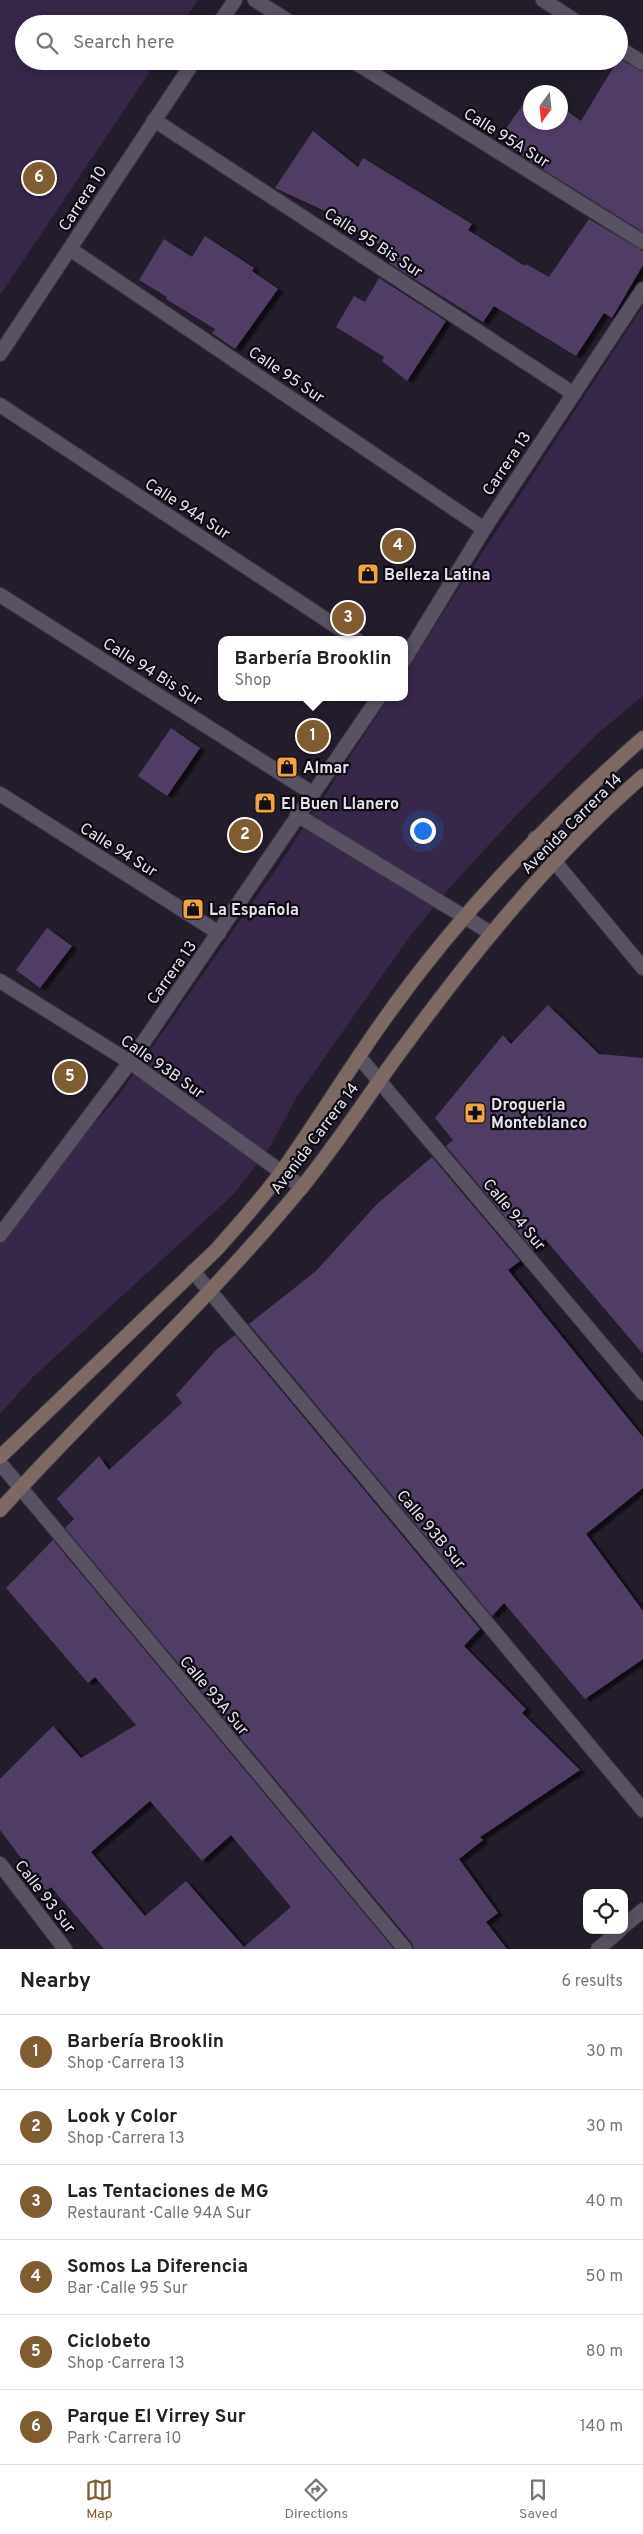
<!DOCTYPE html>
<html lang="en">
<head>
<meta charset="utf-8">
<style>
	body { margin:0; font-family:Overpass,sans-serif; background:#f6f6f6; color:#222 }
	.controls { position:absolute; right:15px; bottom:15px; display:grid; overflow:hidden; border-radius:10px; box-shadow:0 2px 12px #0003 }
	.controls button { width:45px; height:45px; display:grid; place-items:center; padding:0; border:0; border-bottom:1px solid #e0e0e0; background:#fff; color:#222; font:25px sans-serif }
	.compass { position:absolute; left:523px; top:85px; width:45px; height:45px; border-radius:50%; background:#fff; box-shadow:0 2px 12px #0003; rotate:195deg }
	.you { position:absolute; left:422px; top:830px; width:18px; height:18px; margin:-12px; border:4px solid #fff; border-radius:50%; background:#1a73e8; box-shadow:0 0 0 8px #1a73e833 }
	.badge { display:grid; place-items:center; width:32px; height:32px; border-radius:50%; background:#7f5d30; color:#fff; font-size:16px; font-weight:700 }
	.pin { position:absolute; translate:-50% -50%; border:2px solid #fff; box-shadow:0 1px 5px #0006 }
	.popup { position:absolute; left:218px; top:636px; width:190px; height:65px; box-sizing:border-box; display:grid; place-content:center; border-radius:10px; background:#fff; filter:drop-shadow(0 1px 4px #0005); font-size:16px; white-space:nowrap; color:#767676 }
	.popup b { font-size:19px; color:#222 }
	.popup::after { content:''; position:absolute; left:50%; top:100%; margin-left:-10px; border:10px solid transparent; border-top-color:#fff }
	.list { margin:0; padding:0; list-style:none }
	h2 { display:flex; justify-content:space-between; align-items:center; height:65px; margin:0; padding:0 20px; font-size:21px }
	h2 small { font-size:16px; font-weight:400; color:#767676 }
	.list li { display:grid; grid-template-columns:32px 1fr auto; gap:15px; align-items:center; box-sizing:border-box; height:75px; padding:0 20px; border-top:1px solid #e0e0e0 }
	.list b { display:block; font-size:19px; white-space:nowrap }
	.list p { margin:0; font-size:16px; white-space:nowrap; color:#767676 }
	.list em { font-size:16px; font-style:normal; color:#767676 }
	.icon { flex:none; width:28px; height:28px; fill:none; stroke:currentColor; stroke-width:2; stroke-linecap:round; stroke-linejoin:round }
	.map { position:relative; flex:none; width:643px; height:1949px; overflow:hidden }
	.search { position:absolute; background:#fff; box-shadow:0 2px 12px #0003; left:15px; right:15px; top:15px; height:55px; display:flex; align-items:center; gap:12px; box-sizing:border-box; padding:0 18px; border-radius:28px; color:#767676; font-size:19px }
	.sheet { height:515px; background:#fff }
	nav { display:flex; justify-content:space-around; align-items:center; box-sizing:border-box; height:70px; border-top:1px solid #e0e0e0; background:#fff; font-size:14px; color:#767676 }
	nav a { display:grid; justify-items:center; gap:2px }
	nav .on { color:#7f5d30 }
	.map>svg:first-child { display:block }
</style>
</head>
<body>
<div class="map">
<svg width="643" height="1949" viewBox="0 0 643 1949">
	<defs>
		<filter id="shadow"><feDropShadow dx="5.5" dy="3" stdDeviation="1" flood-color="#0009"/></filter>
	</defs>
	<rect width="100%" height="100%" fill="#241e2c"/>
	<!-- green -->
	<g fill="#372749">
		<path d="M 0,0 L 198,0 L 182,24 L 24,24 L 24,61 L 157,61 L 0,295 Z"/>
		<path d="M 643,306 L 643,696 L 598,733 L 508,824 L 453,884 L 410,936 L 296,1098 L 270,1147 L 234,1194 L 33,1377 L 0,1414 L 0,1233 L 119,1095 L 283,859 L 389,697 L 404,697 L 404,673 Z"/>
	</g>
	<!-- building -->
	<g fill="#4f3d64" fill-rule="evenodd" filter="url(#shadow)">
		<path d="M 619,58 L 643,72 L 643,232 L 534,164 L 499,138 L 530,95 L 530,122 L 560,122 L 560,106 L 581,121 Z"/>
		<path d="M 313,131 L 358,167 L 363,158 L 472,224 L 468,230 L 525,266 L 526,264 L 549,277 L 589,219 L 643,251 L 643,265 L 612,318 L 604,313 L 576,356 L 494,306 L 483,322 L 389,263 L 394,254 L 329,213 L 275,188 Z"/>
		<path d="M 205,236 L 254,268 L 252,271 L 278,289 L 235,349 L 212,333 L 215,329 L 166,299 L 167,297 L 139,280 L 164,239 L 192,257 Z"/>
		<path d="M 379,278 L 446,321 L 407,381 L 382,361 L 384,357 L 336,327 L 354,296 L 365,302 Z"/>
		<path d="M 171,728 L 200,748 L 167,796 L 138,776 Z"/>
		<path d="M 47,928 L 72,946 L 40,988 L 16,970 Z"/>
		<path d="M 548,1005 L 599,1054 L 643,1058 L 643,1354 L 545,1239 L 533,1250 L 446,1146 L 453,1140 L 435,1118 L 503,1035 L 511,1044 Z"/>
		<path d="M 432,1157 L 520,1261 L 508,1270 L 643,1437 L 643,1488 L 586,1534 L 643,1611 L 643,1659 L 585,1699 L 504,1603 L 492,1616 L 249,1324 L 316,1271 L 377,1204 Z"/>
		<path d="M 235,1335 L 480,1629 L 464,1646 L 526,1709 L 522,1713 L 580,1770 L 480,1837 L 483,1840 L 459,1859 L 498,1913 L 486,1922 L 507,1949 L 414,1949 L 412,1943 L 65,1528 L 74,1519 L 57,1499 L 99,1456 L 109,1470 L 182,1403 L 176,1395 L 216,1350 Z"/>
		<path d="M 53,1540 L 394,1949 L 104,1949 L 51,1887 L 46,1891 L 0,1830 L 0,1779 L 53,1726 L 81,1758 L 136,1725 L 95,1677 L 88,1683 L 6,1588 ZM 150,1801 L 202,1861 L 231,1835 L 291,1907 L 244,1947 L 186,1881 L 145,1916 L 91,1852 Z"/>
	</g>
	<g fill="none" stroke-linecap="round" stroke-linejoin="round">
		<!-- minor casing -->
		<g stroke="#3d3843" stroke-width="16">
			<g id="minor">
				<path d="M 255,0 L 293,24"/>
				<path d="M 543,0 L 580,24"/>
				<path d="M 219,24 L 235,0"/>
				<path d="M 619,48 L 643,63"/>
				<path d="M 353,61 L 643,242"/>
				<path d="M 154,120 L 574,394"/>
				<path d="M 70,249 L 484,529"/>
				<path d="M 0,354 L 194,61"/>
				<path d="M 0,405 L 357,640"/>
				<path d="M 0,595 L 312,793"/>
				<path d="M 404,660 L 484,529 L 643,289"/>
				<path d="M 0,794 L 219,933"/>
				<path d="M 297,815 L 491,933"/>
				<path d="M 535,838 L 643,968"/>
				<path d="M 0,981 L 130,1062 L 302,1187"/>
				<path d="M 359,1057 L 643,1393"/>
				<path d="M 0,1235 L 130,1062 L 379,697"/>
				<path d="M 193,1271 L 643,1810"/>
				<path d="M 0,1463 L 405,1949"/>
				<path d="M 0,1864 L 65,1949"/>
				<path d="M 624,1926 L 643,1910"/>
				<path d="M 598,1949 L 620,1930"/>
			</g>
		</g>
		<!-- secondary casing -->
		<g stroke="#3d3843" stroke-width="16">
			<g id="secondary">
				<path d="M 0,1457 L 217,1249 C 239,1224 262,1199 282,1171 C 316,1123 347,1072 381,1024 C 456,917 545,824 643,738"/>
				<path d="M 0,1510 C 99,1401 208,1301 302,1187 C 337,1144 367,1097 400,1052 C 473,953 549,857 643,776"/>
			</g>
		</g>
		<!-- minor -->
		<use href="#minor" stroke="#595263" stroke-width="14"/>
		<!-- secondary -->
		<use href="#secondary" stroke="#7d6964" stroke-width="14"/>
	</g>
	<!-- icons -->
	<defs>
		<g id="shop-square" transform="scale(1.125)"><rect x="-9" y="-9" width="18" height="18" rx="4" fill="#f1a540" stroke="#0c0910"/><path d="M-5-2.5h2.3a2.7 3.5 0 0 1 5.4 0H5L5.5 6h-11ZM-1.5-2.5h3a1.5 2.3 0 0 0-3 0Z" fill="#111"/></g>
		<g id="pharmacy-square" transform="scale(1.125)"><rect x="-9" y="-9" width="18" height="18" rx="4" fill="#f1a540" stroke="#0c0910"/><path d="M-2-6h4v4h4v4h-4v4h-4v-4h-4v-4h4Z" fill="#111"/></g>
	</defs>
	<g fill-rule="evenodd">
		<use href="#shop-square" x="368" y="574"/>
		<use href="#shop-square" x="287" y="767"/>
		<use href="#shop-square" x="265" y="803"/>
		<use href="#shop-square" x="193" y="909"/>
		<use href="#pharmacy-square" x="475" y="1113"/>
	</g>
	<g text-anchor="middle" stroke-width="4.5" stroke-linejoin="round" paint-order="stroke">
		<!-- street labels -->
		<g font-size="16" fill="#e5e1eb" stroke="#0c0910">
			<text transform="translate(507 137) rotate(32)" y="6">Calle 95A Sur</text>
			<text transform="translate(82 198) rotate(-57)" y="6">Carrera 10</text>
			<text transform="translate(374 242) rotate(33)" y="6">Calle 95 Bis Sur</text>
			<text transform="translate(287 374) rotate(34)" y="6">Calle 95 Sur</text>
			<text transform="translate(506 463) rotate(-56)" y="6">Carrera 13</text>
			<text transform="translate(188 508) rotate(33)" y="6">Calle 94A Sur</text>
			<text transform="translate(153 671) rotate(32)" y="6">Calle 94 Bis Sur</text>
			<text transform="translate(571 823) rotate(-45)" y="6">Avenida Carrera 14</text>
			<text transform="translate(119 849) rotate(32)" y="6">Calle 94 Sur</text>
			<text transform="translate(171 972) rotate(-55)" y="6">Carrera 13</text>
			<text transform="translate(163 1066) rotate(35)" y="6">Calle 93B Sur</text>
			<text transform="translate(314 1138) rotate(-53)" y="6">Avenida Carrera 14</text>
			<text transform="translate(515 1214) rotate(50)" y="6">Calle 94 Sur</text>
			<text transform="translate(432 1529) rotate(50)" y="6">Calle 93B Sur</text>
			<text transform="translate(215 1695) rotate(50)" y="6">Calle 93A Sur</text>
			<text transform="translate(46 1896) rotate(52)" y="6">Calle 93 Sur</text>
		</g>
		<!-- poi labels -->
		<g font-size="16" font-weight="bold" fill="#e5e1eb" stroke="#0c0910" text-anchor="start">
			<text x="384" y="580">Belleza Latina</text>
			<text x="303" y="773">Almar</text>
			<text x="281" y="809">El Buen Llanero</text>
			<text x="209" y="915">La Española</text>
			<text x="491" y="1110">Drogueria<tspan x="491" dy="18">Monteblanco</tspan></text>
		</g>
	</g>
</svg>
<div class="controls">
<button><svg class="icon" aria-label="locate" viewBox="0 0 24 24"><circle cx="12" cy="12" r="6"/><path d="M12 2v4M12 18v4M2 12h4M18 12h4"/></svg></button>
</div>
<svg class="compass" viewBox="-18 -18 36 36"><path d="M0-13l5 13h-10z" fill="#e53935"/><path d="M0 13l5-13h-10z" fill="#767676"/></svg>
<div class="you"></div>
<div class="pin badge" style="left:313px;top:736px">1</div>
<div class="popup"><b>Barbería Brooklin</b>Shop</div>
<div class="pin badge" style="left:245px;top:835px">2</div>
<div class="pin badge" style="left:348px;top:618px">3</div>
<div class="pin badge" style="left:398px;top:546px">4</div>
<div class="pin badge" style="left:70px;top:1077px">5</div>
<div class="pin badge" style="left:39px;top:178px">6</div>
<div class="search"><svg class="icon" aria-label="search" viewBox="0 0 24 24"><circle cx="10" cy="10" r="6"/><path d="M15 15l6 6"/></svg>Search here</div>
</div>
<section class="sheet">
<h2>Nearby<small>6 results</small></h2>
<ul class="list">
<li><span class="badge">1</span><div><b>Barbería Brooklin</b><p>Shop · Carrera 13</p></div><em>30 m</em></li>
<li><span class="badge">2</span><div><b>Look y Color</b><p>Shop · Carrera 13</p></div><em>30 m</em></li>
<li><span class="badge">3</span><div><b>Las Tentaciones de MG</b><p>Restaurant · Calle 94A Sur</p></div><em>40 m</em></li>
<li><span class="badge">4</span><div><b>Somos La Diferencia</b><p>Bar · Calle 95 Sur</p></div><em>50 m</em></li>
<li><span class="badge">5</span><div><b>Ciclobeto</b><p>Shop · Carrera 13</p></div><em>80 m</em></li>
<li><span class="badge">6</span><div><b>Parque El Virrey Sur</b><p>Park · Carrera 10</p></div><em>140 m</em></li>
</ul>
</section>
<nav>
<a class="on"><svg class="icon" aria-label="map" viewBox="0 0 24 24"><path d="M3 6l6-2 6 2 6-2v14l-6 2-6-2-6 2zM9 4v14M15 6v14"/></svg>Map</a>
<a><svg class="icon" aria-label="directions" viewBox="0 0 24 24"><path d="M12 3l9 9-9 9-9-9zM9 14v-3h6M13 9l2 2-2 2"/></svg>Directions</a>
<a><svg class="icon" aria-label="saved" viewBox="0 0 24 24"><path d="M7 4h10v16l-5-4-5 4z"/></svg>Saved</a>
</nav>
</body>
</html>
